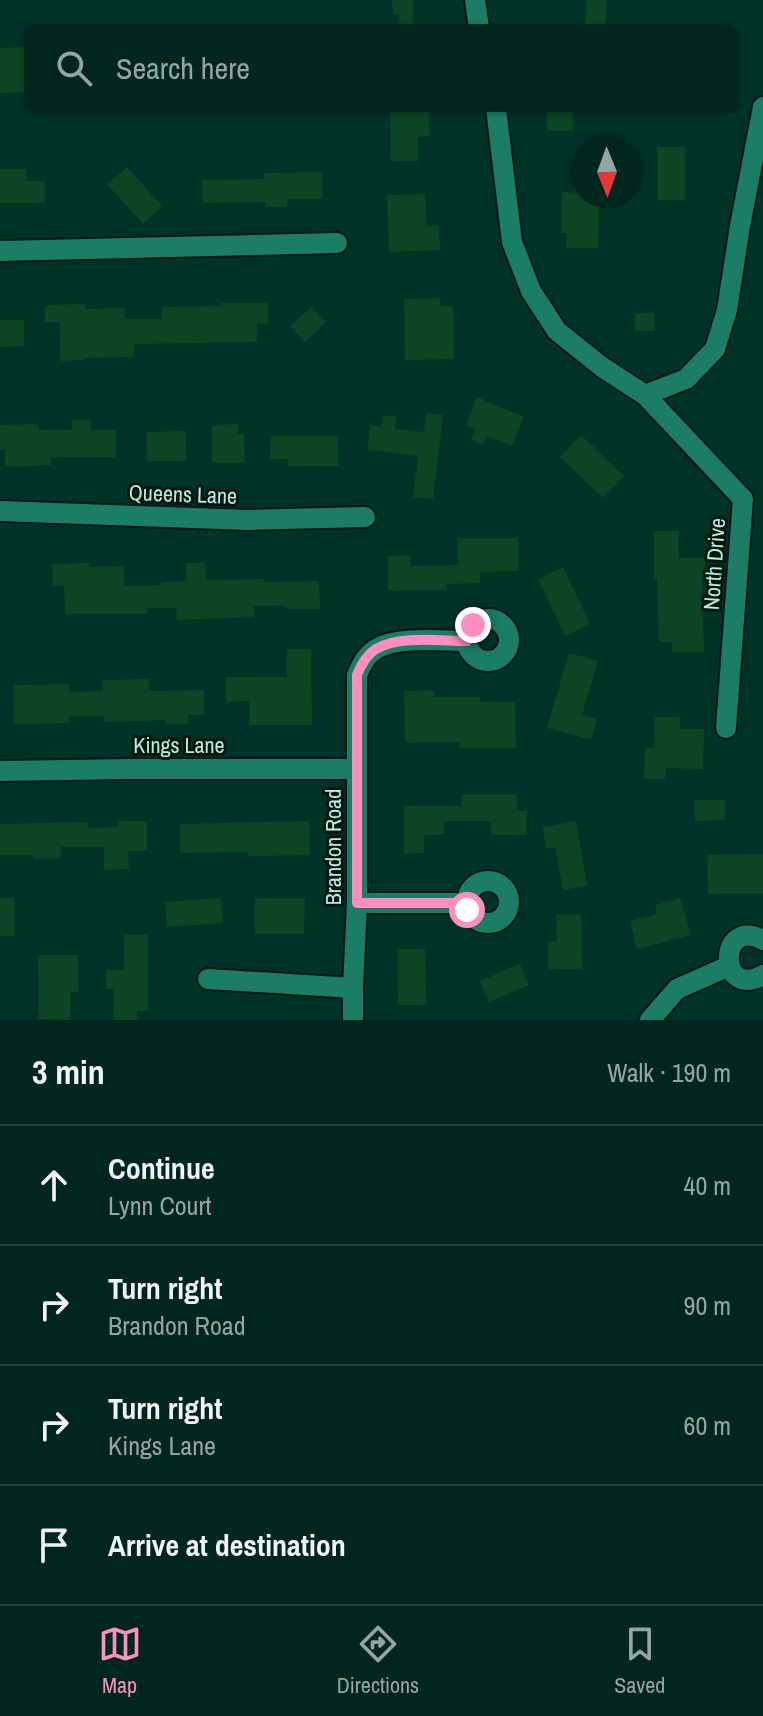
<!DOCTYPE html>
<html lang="en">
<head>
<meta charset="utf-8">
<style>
	body { margin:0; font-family:"Archivo Narrow",sans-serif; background:#0a2e26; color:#f1f3f6 }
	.compass { position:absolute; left:571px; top:136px; width:72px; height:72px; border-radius:50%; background:#00261d; box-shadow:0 2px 6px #0004; rotate:179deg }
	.stop { position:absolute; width:24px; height:24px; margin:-18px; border:6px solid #fd8ec0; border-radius:50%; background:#fff }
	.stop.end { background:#fd8ec0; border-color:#fff; box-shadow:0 2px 8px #0008 }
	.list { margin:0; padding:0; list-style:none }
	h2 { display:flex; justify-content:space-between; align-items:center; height:104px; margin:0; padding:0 32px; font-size:34px }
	h2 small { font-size:26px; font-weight:400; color:#95a5a4 }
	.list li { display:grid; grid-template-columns:52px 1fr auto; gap:24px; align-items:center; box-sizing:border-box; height:120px; padding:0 32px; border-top:2px solid #22433b }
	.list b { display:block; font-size:30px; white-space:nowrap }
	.list p { margin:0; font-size:26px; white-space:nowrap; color:#95a5a4 }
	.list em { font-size:26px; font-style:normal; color:#95a5a4 }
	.icon { flex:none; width:44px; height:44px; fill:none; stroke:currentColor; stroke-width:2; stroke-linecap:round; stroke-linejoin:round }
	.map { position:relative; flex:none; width:763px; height:1020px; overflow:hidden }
	.search { position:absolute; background:#00261d; box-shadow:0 2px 6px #0004; left:24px; right:24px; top:24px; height:88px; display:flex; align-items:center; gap:20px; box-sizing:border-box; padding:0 28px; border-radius:12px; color:#95a5a4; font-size:30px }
	.sheet { height:584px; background:#00261d }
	nav { display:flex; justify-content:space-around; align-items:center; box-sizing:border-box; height:112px; border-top:2px solid #22433b; background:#00261d; font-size:22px; color:#95a5a4 }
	nav a { display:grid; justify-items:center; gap:4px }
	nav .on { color:#fd8ec0 }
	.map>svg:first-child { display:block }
</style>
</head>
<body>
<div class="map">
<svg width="763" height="1020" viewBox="0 0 763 1020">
	<rect width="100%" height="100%" fill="#003327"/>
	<!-- building -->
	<g fill="#0c4523">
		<path d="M 392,0 L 413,0 L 413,28 L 400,28 L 399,14 L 393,14 Z"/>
		<path d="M 587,0 L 607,0 L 605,28 L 585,28 Z"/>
		<path d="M 28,47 L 28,92 L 0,93 L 0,48 Z"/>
		<path d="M 390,108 L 429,108 L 430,136 L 418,137 L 418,161 L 391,161 Z"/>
		<rect x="547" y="108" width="26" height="23"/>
		<rect x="657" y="147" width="28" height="53"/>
		<path d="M 127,167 L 162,206 L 143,224 L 107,184 Z"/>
		<path d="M 0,169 L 27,169 L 26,181 L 45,181 L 45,203 L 0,203 Z"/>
		<path d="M 322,172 L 323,199 L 287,199 L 287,207 L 265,207 L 265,202 L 203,203 L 202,180 L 265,179 L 264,173 Z"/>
		<path d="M 562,192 L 583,193 L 583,196 L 599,196 L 598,248 L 566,248 L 567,233 L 561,233 Z"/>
		<path d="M 425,194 L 427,226 L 439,226 L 440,250 L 389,252 L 387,195 Z"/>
		<path d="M 440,298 L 440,306 L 453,306 L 454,359 L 405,360 L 404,299 Z"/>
		<path d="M 221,303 L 268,303 L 268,324 L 257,323 L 257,342 L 134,344 L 134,357 L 85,358 L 85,360 L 60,361 L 60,322 L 45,322 L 45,305 L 85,304 L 85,309 L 125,308 L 125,319 L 162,319 L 162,307 L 221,306 Z"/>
		<path d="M 311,307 L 326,322 L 305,342 L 290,326 Z"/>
		<path d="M 635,313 L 654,313 L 655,331 L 635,331 Z"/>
		<path d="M 0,320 L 24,320 L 24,346 L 0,347 Z"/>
		<path d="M 477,397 L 524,417 L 512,446 L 487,436 L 483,445 L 471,440 L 475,429 L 466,425 Z"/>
		<path d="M 426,413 L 443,415 L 433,499 L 413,497 L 418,456 L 367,450 L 370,425 L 382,427 L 383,415 L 397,417 L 395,429 L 424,432 Z"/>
		<path d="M 72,420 L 91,420 L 91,430 L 116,430 L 116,457 L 51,457 L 51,465 L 5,467 L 5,449 L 0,449 L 0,425 L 38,424 L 39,430 L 72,430 Z"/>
		<path d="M 238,424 L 238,434 L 244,434 L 245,463 L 212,463 L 212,425 Z"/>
		<path d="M 186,431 L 186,461 L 147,461 L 147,432 Z"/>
		<path d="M 581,435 L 624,476 L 603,498 L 560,457 Z"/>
		<path d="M 271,436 L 338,436 L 338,466 L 288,466 L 288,459 L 270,459 Z"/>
		<path d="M 654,531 L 679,531 L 679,558 L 705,558 L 705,579 L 702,579 L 704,652 L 672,652 L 672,642 L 659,642 L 657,579 L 654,579 Z"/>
		<path d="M 457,538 L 518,538 L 519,571 L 480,572 L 480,583 L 446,584 L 447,590 L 388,591 L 388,556 L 410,555 L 410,566 L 458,565 Z"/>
		<path d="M 90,563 L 90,567 L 124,566 L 124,586 L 161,585 L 161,582 L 186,581 L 186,563 L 205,563 L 206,580 L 264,579 L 264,582 L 319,581 L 320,609 L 287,609 L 286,606 L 254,606 L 254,617 L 177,620 L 176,608 L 147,608 L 147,614 L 65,614 L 64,585 L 53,586 L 52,564 Z"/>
		<path d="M 563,567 L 590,624 L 565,636 L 538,579 Z"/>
		<path d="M 287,649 L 311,649 L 312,725 L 249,725 L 249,701 L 226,702 L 226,677 L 287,677 Z"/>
		<path d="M 569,653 L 598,661 L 582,715 L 597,719 L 591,740 L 547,728 Z"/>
		<path d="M 149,679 L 149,691 L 204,690 L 204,715 L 188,715 L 188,724 L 165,724 L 165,720 L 104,722 L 104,716 L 69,716 L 69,723 L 14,724 L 13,685 L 69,684 L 70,692 L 103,691 L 103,680 Z"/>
		<path d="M 434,690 L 434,697 L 480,697 L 480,702 L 515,701 L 516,748 L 459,748 L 459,742 L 405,743 L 404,691 Z"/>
		<path d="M 655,717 L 680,717 L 680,729 L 704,729 L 703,769 L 666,768 L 665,779 L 644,779 L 645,748 L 655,748 Z"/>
		<path d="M 462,794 L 517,794 L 517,811 L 527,811 L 527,835 L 491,835 L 491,821 L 444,821 L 444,835 L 424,835 L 424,853 L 404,854 L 404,806 L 462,806 Z"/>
		<path d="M 695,800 L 725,800 L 725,820 L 695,821 Z"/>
		<path d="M 118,821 L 147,821 L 147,851 L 128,851 L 129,869 L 104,870 L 104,847 L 61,847 L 61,858 L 33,859 L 33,855 L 0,855 L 0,824 L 88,822 L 88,828 L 118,827 Z"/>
		<path d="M 309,821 L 310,855 L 248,856 L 248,852 L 180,853 L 180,824 Z"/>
		<path d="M 576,821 L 587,886 L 563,890 L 555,847 L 546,849 L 543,827 Z"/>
		<path d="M 763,854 L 763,894 L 708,894 L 707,855 Z"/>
		<path d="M 0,898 L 14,898 L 15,936 L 0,936 Z"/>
		<path d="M 221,898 L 223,923 L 167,927 L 165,902 Z"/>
		<path d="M 255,898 L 305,898 L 304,934 L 255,934 Z"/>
		<path d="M 680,898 L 691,935 L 637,949 L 630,921 L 657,914 L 655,905 Z"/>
		<path d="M 581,914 L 582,969 L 548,969 L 548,942 L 557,942 L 556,915 Z"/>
		<path d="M 124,935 L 148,935 L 148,1011 L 137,1011 L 137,1020 L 114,1020 L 114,989 L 106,989 L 106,970 L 124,970 Z"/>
		<path d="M 397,949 L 425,949 L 426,1005 L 398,1005 Z"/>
		<path d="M 38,955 L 78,955 L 78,992 L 71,992 L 71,1020 L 39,1019 Z"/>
		<path d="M 520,964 L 529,985 L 489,1002 L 480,981 Z"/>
	</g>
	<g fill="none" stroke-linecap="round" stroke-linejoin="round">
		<!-- minor casing -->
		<g stroke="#001811" stroke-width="24">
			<g id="minor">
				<path d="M 475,0 L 479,28"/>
				<path d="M 496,108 L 512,242 L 531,291 L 557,331 L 602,367 L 645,395 L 743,499 L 726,728"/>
				<path d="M 0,251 L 337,243"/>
				<path d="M 645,395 L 686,379 L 715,349 L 727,310 L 740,226 L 763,107"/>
				<path d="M 0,511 L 248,520 L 365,517"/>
				<circle cx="488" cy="640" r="21"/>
				<path d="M 0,771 L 130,769 L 357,769"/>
				<circle cx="488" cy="902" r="21"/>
				<path d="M 357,903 L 466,903"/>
				<path d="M 763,940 C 718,916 717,1000 763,975"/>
				<path d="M 208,979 L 353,988"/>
				<path d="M 353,1020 L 353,988 L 357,903 L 357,675 C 361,665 366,655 376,649 C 398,636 441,641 467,641"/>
				<path d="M 650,1020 L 677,989 L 729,966"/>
			</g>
		</g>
		<!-- minor -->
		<use href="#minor" stroke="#1b7d66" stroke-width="20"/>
	</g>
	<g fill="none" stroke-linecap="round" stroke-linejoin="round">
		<!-- route -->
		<path stroke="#fd8ec0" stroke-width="10" d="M 467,910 L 466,903 L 357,903 L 357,675 C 361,665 366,655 376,649 C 398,635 441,641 467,641 L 469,631 L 473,625"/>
	</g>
	<g text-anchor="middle" stroke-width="6" stroke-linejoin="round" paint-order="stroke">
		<!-- street labels -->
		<g font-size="22" fill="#c1eadc" stroke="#001811">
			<text transform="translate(183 494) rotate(2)" y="8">Queens Lane</text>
			<text transform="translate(714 564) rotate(-86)" y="8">North Drive</text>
			<text x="179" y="753">Kings Lane</text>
			<text transform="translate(333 847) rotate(-90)" y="8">Brandon Road</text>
		</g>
	</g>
</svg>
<svg class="compass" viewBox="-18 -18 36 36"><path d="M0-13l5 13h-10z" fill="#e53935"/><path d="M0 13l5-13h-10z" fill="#95a5a4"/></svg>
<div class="stop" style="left:467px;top:910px"></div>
<div class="stop end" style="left:473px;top:625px"></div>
<div class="search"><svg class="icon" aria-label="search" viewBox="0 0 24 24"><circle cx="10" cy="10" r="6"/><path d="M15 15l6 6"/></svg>Search here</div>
</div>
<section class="sheet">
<h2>3 min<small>Walk · 190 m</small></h2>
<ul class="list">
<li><svg class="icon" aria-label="ahead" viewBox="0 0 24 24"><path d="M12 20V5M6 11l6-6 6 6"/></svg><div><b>Continue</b><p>Lynn Court</p></div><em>40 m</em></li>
<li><svg class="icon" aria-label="right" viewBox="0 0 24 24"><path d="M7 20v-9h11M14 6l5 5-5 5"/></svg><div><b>Turn right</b><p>Brandon Road</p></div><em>90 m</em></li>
<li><svg class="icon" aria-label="right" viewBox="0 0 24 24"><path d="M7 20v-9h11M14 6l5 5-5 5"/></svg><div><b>Turn right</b><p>Kings Lane</p></div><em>60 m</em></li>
<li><svg class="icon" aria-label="arrive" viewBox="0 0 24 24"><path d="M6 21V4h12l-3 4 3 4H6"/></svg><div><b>Arrive at destination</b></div></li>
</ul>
</section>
<nav>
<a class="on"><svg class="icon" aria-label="map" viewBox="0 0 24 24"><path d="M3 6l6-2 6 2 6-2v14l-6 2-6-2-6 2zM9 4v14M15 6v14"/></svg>Map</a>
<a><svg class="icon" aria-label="directions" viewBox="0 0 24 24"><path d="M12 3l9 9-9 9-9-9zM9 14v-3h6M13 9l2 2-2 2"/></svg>Directions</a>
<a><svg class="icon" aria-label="saved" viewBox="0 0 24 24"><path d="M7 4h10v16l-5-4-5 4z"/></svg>Saved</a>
</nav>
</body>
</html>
